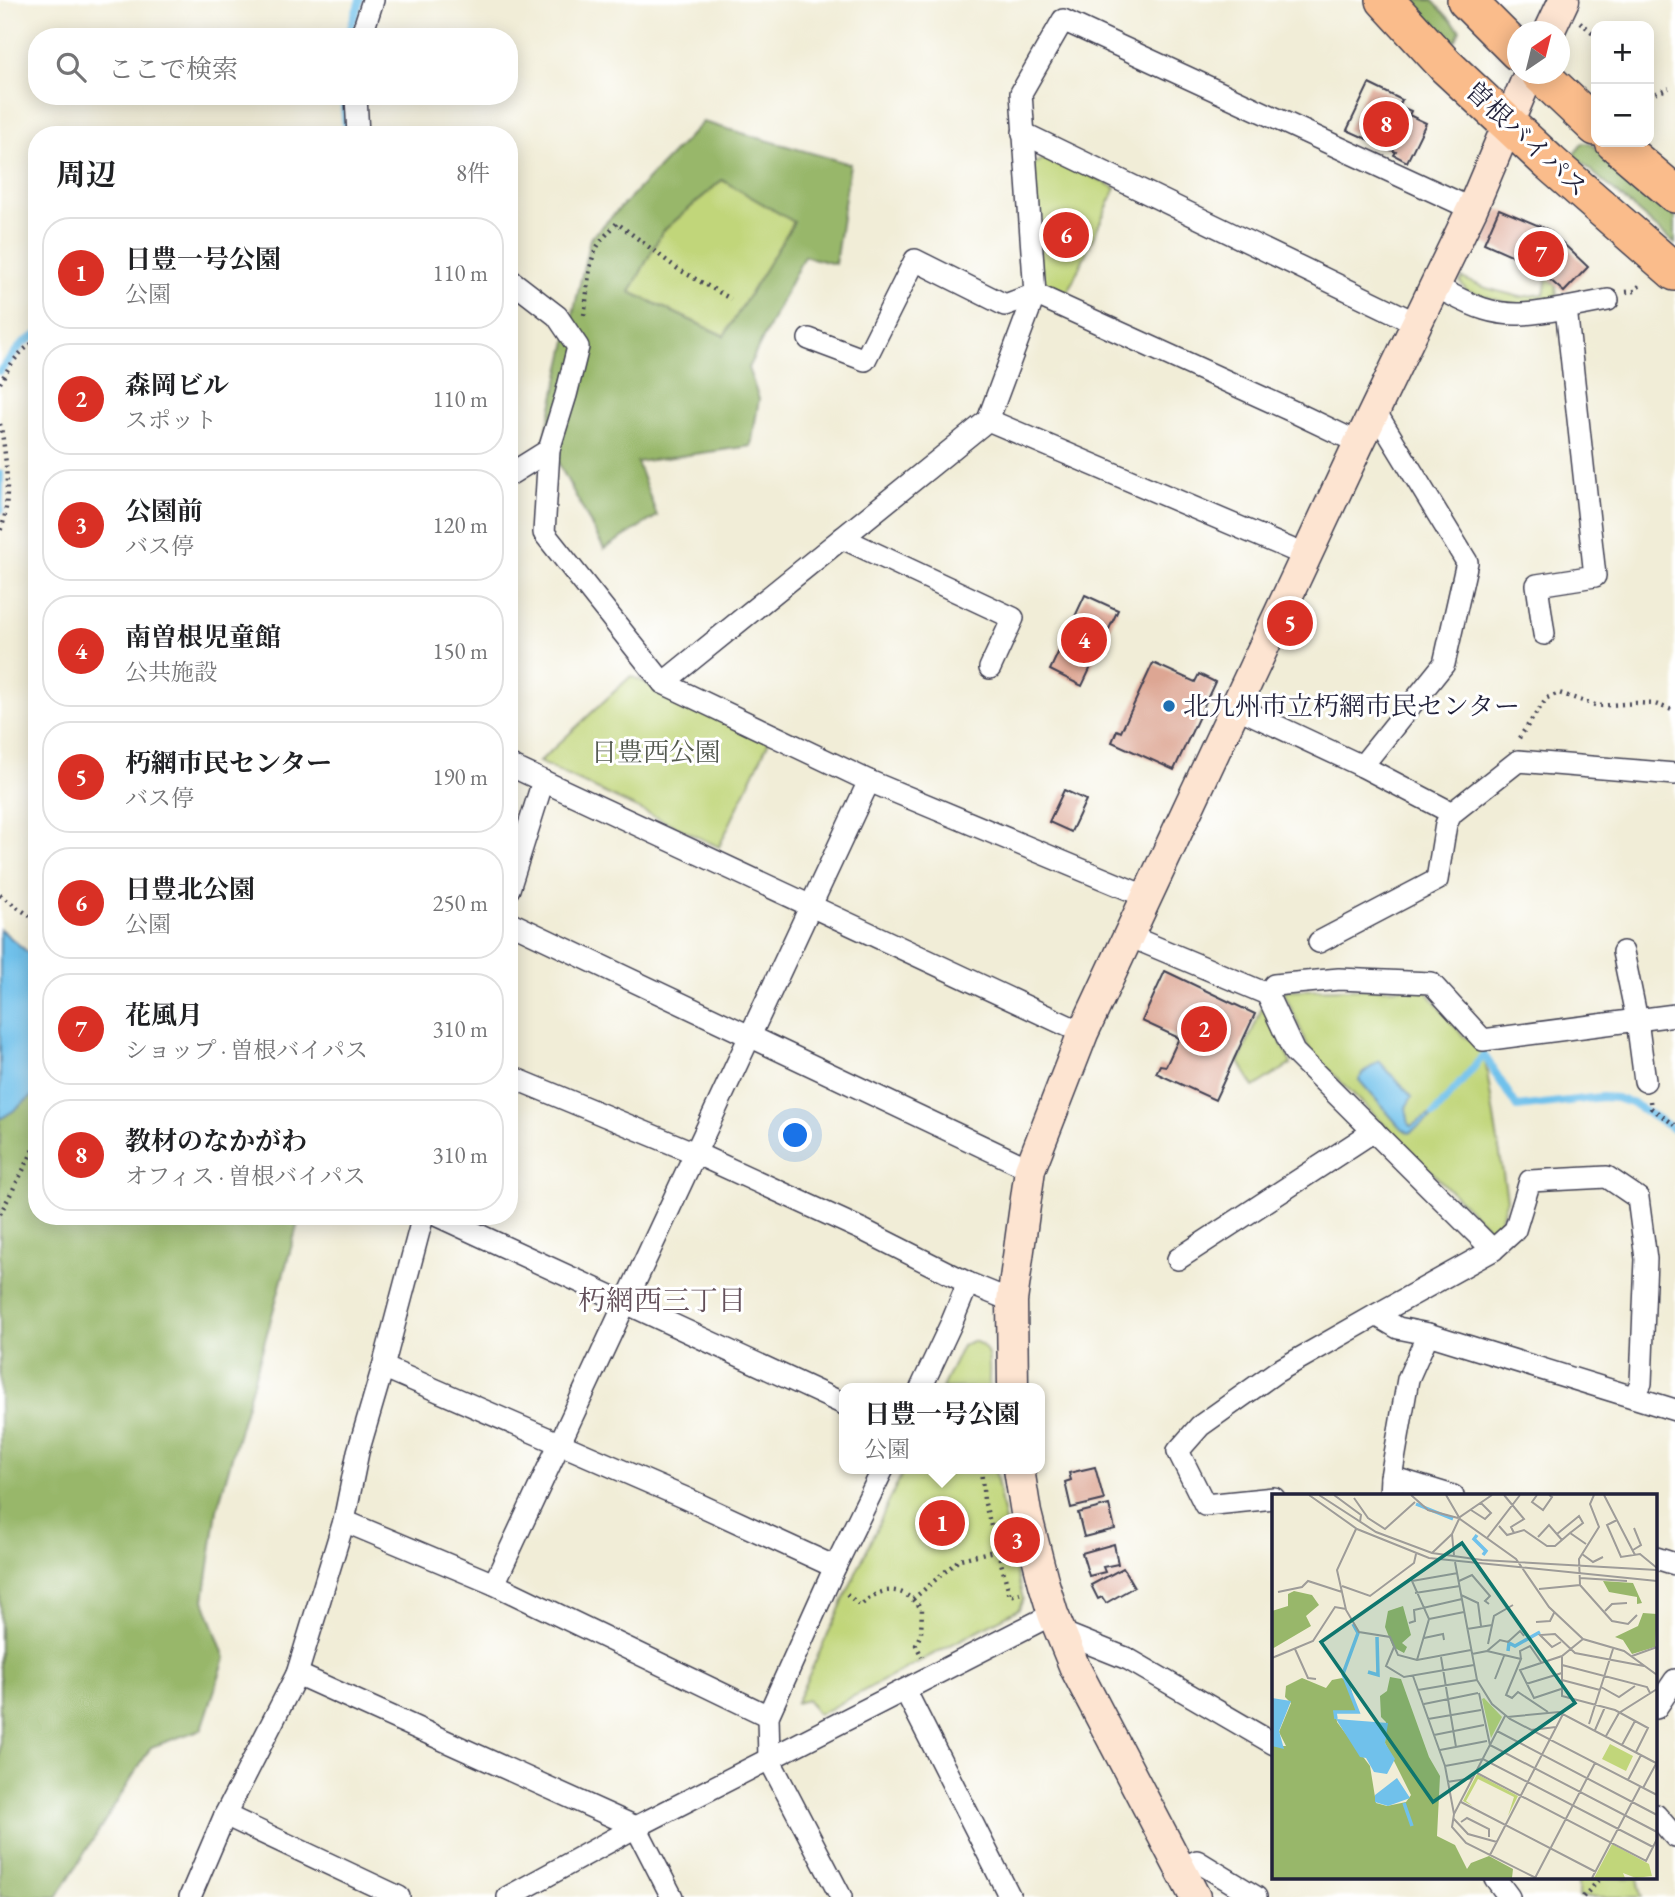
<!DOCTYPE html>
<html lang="ja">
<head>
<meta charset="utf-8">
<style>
	body { margin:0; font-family:"EB Garamond","Noto Serif JP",serif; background:#f6f6f6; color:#202124 }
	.controls { position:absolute; right:21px; top:21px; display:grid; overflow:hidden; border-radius:14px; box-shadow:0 4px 18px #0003 }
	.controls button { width:63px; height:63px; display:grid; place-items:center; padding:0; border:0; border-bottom:2px solid #e0e0e0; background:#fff; color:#202124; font:35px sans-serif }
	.compass { position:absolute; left:1507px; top:21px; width:63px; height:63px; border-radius:50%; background:#fff; box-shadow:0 4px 18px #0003; rotate:35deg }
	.you { position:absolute; left:796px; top:1136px; width:24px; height:24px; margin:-18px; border:5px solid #fff; border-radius:50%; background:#1a73e8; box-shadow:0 0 0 10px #1a73e833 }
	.badge { display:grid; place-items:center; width:46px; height:46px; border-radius:50%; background:#d93025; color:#fff; font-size:23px; font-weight:700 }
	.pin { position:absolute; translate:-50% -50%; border:4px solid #fff; box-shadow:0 2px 7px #0006 }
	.popup { position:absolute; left:839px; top:1383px; width:206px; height:91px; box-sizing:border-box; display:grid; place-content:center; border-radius:14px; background:#fff; filter:drop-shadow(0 2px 5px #0005); font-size:23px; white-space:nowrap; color:#757577 }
	.popup b { font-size:26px; color:#202124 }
	.popup::after { content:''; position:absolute; left:50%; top:100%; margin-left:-14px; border:14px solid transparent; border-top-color:#fff }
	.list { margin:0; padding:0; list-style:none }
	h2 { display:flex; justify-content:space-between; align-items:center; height:91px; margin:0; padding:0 28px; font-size:30px }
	h2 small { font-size:23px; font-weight:400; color:#757577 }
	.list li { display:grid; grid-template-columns:46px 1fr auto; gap:21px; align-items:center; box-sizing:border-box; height:112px; margin:0 14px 14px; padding:0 14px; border:2px solid #e0e0e0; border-radius:28px }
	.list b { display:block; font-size:26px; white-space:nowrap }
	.list p { margin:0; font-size:23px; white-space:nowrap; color:#757577 }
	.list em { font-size:23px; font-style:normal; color:#757577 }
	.icon { flex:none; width:38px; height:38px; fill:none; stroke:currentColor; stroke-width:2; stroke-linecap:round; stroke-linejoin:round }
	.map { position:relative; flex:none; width:1675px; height:1897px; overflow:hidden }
	.search { position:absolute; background:#fff; box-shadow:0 4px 18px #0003; left:28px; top:28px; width:490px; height:77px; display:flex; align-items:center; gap:18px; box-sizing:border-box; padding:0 24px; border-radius:28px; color:#757577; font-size:26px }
	.panel { position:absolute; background:#fff; box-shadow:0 4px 18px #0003; left:28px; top:126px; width:490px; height:1099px; border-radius:28px }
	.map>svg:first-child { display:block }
</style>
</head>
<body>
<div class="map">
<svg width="1675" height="1897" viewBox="0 0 1675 1897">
	<rect width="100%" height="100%" fill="#fff"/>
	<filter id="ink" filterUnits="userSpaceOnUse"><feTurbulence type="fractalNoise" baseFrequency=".0143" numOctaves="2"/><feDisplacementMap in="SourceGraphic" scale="14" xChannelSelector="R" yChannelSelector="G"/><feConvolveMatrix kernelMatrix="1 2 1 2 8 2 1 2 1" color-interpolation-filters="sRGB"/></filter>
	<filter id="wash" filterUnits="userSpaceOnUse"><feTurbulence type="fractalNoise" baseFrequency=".00686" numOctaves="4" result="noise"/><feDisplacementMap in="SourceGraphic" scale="28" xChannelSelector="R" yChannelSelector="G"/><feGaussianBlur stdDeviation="1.57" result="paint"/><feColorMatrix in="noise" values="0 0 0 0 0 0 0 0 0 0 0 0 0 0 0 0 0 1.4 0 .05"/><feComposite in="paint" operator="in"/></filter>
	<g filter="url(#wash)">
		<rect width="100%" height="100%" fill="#f1edd7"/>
		<!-- green -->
		<g fill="#c1d67a" stroke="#727c5a" stroke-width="2">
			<path d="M 1049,156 L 1116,188 L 1067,294 L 1040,282 L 1033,164 Z"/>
			<path d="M 722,180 L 794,222 L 725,336 L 630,292 L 662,232 Z"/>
			<path d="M 1547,277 L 1556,285 L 1557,300 L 1527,306 L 1511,304 L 1467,291 L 1460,282 L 1462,278 L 1486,288 L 1520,297 L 1544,294 Z"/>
			<path d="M 631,676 L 769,741 L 719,847 L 539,762 Z"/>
			<path d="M 1424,988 L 1462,1035 L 1483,1047 L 1507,1199 L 1500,1221 L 1490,1230 L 1310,1051 L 1283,990 Z"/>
			<path d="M 1264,1003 L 1291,1064 L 1254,1087 L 1239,1062 Z"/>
			<path d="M 972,1341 C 995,1345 988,1370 989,1388 L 942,1388 L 962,1346 Z"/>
			<path d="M 904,1469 L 995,1469 L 1008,1539 L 1023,1599 L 1019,1609 L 818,1715 L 807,1700 L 796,1703 Z"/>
			<path d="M 1578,1878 L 1638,1878 L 1642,1897 L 1578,1897 Z"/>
		</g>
		<!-- forest -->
		<g fill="#98b76a" stroke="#5d6c52" stroke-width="2" fill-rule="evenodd">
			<path d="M 1403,0 L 1432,0 L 1460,30 L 1456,40 L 1446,43 Z"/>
			<path d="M 703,122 L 850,164 L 835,264 L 804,256 L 748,368 L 759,399 L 751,446 L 637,462 L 657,516 L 604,549 L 545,438 L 590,239 ZM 722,180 L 794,222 L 724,336 L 630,292 L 662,232 Z"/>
			<path d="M 1583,143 L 1590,143 L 1675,216 L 1675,244 L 1573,155 Z"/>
			<path d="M 37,1092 L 37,1216 L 300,1216 L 217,1510 L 204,1600 L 225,1658 L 202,1729 L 151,1747 L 57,1897 L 0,1897 L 0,1119 L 13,1111 Z"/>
		</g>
		<!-- water -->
		<g fill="#70c1eb" stroke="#497293" stroke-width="2">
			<path d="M 0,929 L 37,960 L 37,1092 L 13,1111 L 0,1119 Z"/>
			<path d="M 1379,1061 L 1412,1097 L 1406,1107 L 1409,1125 L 1411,1126 L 1434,1112 L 1436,1115 L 1409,1133 L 1399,1126 L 1359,1080 L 1362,1074 Z"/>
		</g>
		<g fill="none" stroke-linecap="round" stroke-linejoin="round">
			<!-- stream -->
			<g stroke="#70c1eb" stroke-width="8">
				<path d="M 348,37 L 360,0"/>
				<path d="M 343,96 L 347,135"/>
				<path d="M 0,371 L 23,343 L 37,335"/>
				<path d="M 0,474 L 0,510"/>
				<path d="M 1434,1114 L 1484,1055 L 1517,1107 L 1602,1097 L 1616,1098 L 1634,1104 L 1675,1130"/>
			</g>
		</g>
		<g id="blocks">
			<!-- building -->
			<g fill="#dda693">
				<path d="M 1369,84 L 1402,100 L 1399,106 L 1411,111 L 1409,115 L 1426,123 L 1407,162 L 1394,155 L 1396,152 L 1347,130 Z"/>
				<path d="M 1499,209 L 1549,230 L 1588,267 L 1564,292 L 1532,264 L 1484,243 Z"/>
				<path d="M 1085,595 L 1118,610 L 1082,686 L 1050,670 Z"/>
				<path d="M 1153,663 L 1195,682 L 1199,674 L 1215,682 L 1174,770 L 1112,742 L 1117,730 L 1121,732 Z"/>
				<path d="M 1064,790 L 1086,800 L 1071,832 L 1049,822 Z"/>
				<path d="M 1165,971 L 1255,1014 L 1215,1100 L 1156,1073 L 1160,1065 L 1166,1066 L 1179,1038 L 1142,1021 Z"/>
				<path d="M 1095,1467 L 1104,1500 L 1071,1508 L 1065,1482 L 1071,1480 L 1069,1473 Z"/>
				<path d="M 1109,1505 L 1115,1529 L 1084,1537 L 1078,1513 Z"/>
				<path d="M 1114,1544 L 1118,1564 L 1103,1567 L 1105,1572 L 1089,1576 L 1082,1553 Z"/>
				<path d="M 1123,1568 L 1134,1587 L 1106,1603 L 1102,1597 L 1098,1599 L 1091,1585 Z"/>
			</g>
		</g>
	</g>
	<g filter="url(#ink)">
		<use href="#blocks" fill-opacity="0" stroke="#414052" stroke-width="2"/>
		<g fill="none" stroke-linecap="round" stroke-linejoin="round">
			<!-- street casing -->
			<g stroke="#414052" stroke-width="24">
				<g id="street">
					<path d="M 361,37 L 373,0"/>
					<path d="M 356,96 L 358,135"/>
					<path d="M 1023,133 L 1416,323"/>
					<path d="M 509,279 L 557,316 L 578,347 L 566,395 L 549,450 L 544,533 L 663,683 L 869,781 L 1147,897"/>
					<path d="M 1434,286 C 1451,294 1467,304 1484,309 C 1512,318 1539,313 1566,308 L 1595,576 L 1537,585 L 1544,634"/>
					<path d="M 1566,308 L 1608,300"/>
					<path d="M 809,339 L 865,360 L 915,260 L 1005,305 L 1035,294 L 1292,411 L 1359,443"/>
					<path d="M 988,420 L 1307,556"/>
					<path d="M 509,475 L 549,450"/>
					<path d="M 842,538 L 1013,618 L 990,668"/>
					<path d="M 663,683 L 988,420 L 1035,294 L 1021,93 L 1063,20 L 1472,209"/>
					<path d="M 1236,707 L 1362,766 L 1452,813"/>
					<path d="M 509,765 L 1083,1033"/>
					<path d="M 1362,766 L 1444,664 L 1467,562 L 1375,411"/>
					<path d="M 509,889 L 543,781"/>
					<path d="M 509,922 L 1030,1169"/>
					<path d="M 1129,936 L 1267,994 L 1294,1052 L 1493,1250 L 1376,1315 L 1276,1372 L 1200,1426 L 1178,1451 L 1205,1505 L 1274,1498"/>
					<path d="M 1319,942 L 1437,880 L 1446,824 L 1452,813 L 1518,761 L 1675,774"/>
					<path d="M 1623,952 L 1637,1020 L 1675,1015"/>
					<path d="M 1267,994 L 1274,985 L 1339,979 L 1431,983 L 1483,1040 L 1637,1020 L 1645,1081"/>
					<path d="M 509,1076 L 695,1153 L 865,1231 L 968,1283 L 1012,1301"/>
					<path d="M 438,1216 L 844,1404"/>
					<path d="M 1493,1250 L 1515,1230 L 1530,1181 L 1607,1177 L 1638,1198 L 1646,1259 L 1641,1383 L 1634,1397"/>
					<path d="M 1178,1259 L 1374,1131"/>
					<path d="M 1376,1315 L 1398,1328 L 1428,1334"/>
					<path d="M 383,1367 L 685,1498 L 835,1567"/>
					<path d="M 921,1388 L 951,1324 L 968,1283"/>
					<path d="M 1391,1477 L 1453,1496"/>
					<path d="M 1390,1496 L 1391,1477 L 1408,1379 L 1428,1334 L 1675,1410"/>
					<path d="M 344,1521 L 494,1584 L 768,1716"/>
					<path d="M 1656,1558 L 1675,1564"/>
					<path d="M 494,1584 L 869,781"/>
					<path d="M 1061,1632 L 1128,1659 L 1274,1744"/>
					<path d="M 297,1674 L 636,1827 L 672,1897"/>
					<path d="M 905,1690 L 1010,1897"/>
					<path d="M 1656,1708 L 1675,1680"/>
					<path d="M 225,1815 L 399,1897"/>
					<path d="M 1656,1815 L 1675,1837"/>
					<path d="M 1180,1869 L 1197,1861 L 1256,1897"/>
					<path d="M 1495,1878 L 1509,1897"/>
					<path d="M 190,1897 L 225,1815 L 297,1674 L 344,1521 L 358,1452 L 383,1367 L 423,1216"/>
					<path d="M 508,1897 L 636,1827 L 1053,1614"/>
					<path d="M 841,1897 L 769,1759 L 768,1716 L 835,1567 L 883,1469"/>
				</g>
			</g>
			<!-- secondary casing -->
			<g stroke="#414052" stroke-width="33">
				<g id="secondary">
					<path d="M 1549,32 L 1564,0"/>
					<path d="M 1013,1388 L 1012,1301 L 1030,1169 L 1083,1033 L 1359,443 L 1472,209 L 1529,74"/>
					<path d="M 1019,1469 L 1026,1513 L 1044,1584 L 1053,1614 L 1075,1668 L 1195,1897"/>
				</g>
			</g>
			<!-- highway casing -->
			<g stroke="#414052" stroke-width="40">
				<g id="highway">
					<path d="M 1385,0 L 1446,66 L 1550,163 L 1675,272"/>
					<path d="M 1466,0 L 1518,52"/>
					<path d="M 1540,74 L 1596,127"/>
					<path d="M 1614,142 L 1675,194"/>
				</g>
			</g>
			<!-- path -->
			<g stroke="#414052" stroke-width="4.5" stroke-dasharray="2 5" stroke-linecap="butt">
				<path d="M 1580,22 L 1592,32 L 1596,34"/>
				<path d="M 1649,96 L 1669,88"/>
				<path d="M 1626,292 L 1635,291 L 1640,285"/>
				<path d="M 584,315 C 588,294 587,269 596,249 C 601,239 610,231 617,223 L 678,269 L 731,299"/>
				<path d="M 0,383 C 9,366 19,350 37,341"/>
				<path d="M 0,424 C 6,449 12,508 0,531"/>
				<path d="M 1519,738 L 1547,698 L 1559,693 L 1598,706 L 1636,703 L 1655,704 L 1675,711"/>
				<path d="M 0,895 L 37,921"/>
				<path d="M 1650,1101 L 1651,1108 L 1675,1125"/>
				<path d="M 0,1214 L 29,1159 L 37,1139"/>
				<path d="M 981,1469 L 984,1500 L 1010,1596 L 1020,1593"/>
				<path d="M 847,1594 L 860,1606 C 882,1585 902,1585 922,1609 L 921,1633 L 916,1645 L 922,1657"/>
				<path d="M 913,1599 L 960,1559 L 998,1550"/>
				<path d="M 1583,1897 L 1601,1878"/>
			</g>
			<!-- street -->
			<use href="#street" stroke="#fff" stroke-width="21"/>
			<!-- secondary -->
			<use href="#secondary" stroke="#fde4d1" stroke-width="30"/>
			<!-- highway -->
			<use href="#highway" stroke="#fabc8b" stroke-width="37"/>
		</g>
	</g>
	<!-- markers -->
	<circle fill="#1f6fb2" stroke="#fff" stroke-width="2.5" cx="1169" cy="706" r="7"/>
	<g text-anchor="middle" stroke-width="6" stroke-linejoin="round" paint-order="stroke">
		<!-- street labels -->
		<g font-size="26" fill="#22223b" stroke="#fff">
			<text transform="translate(1527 139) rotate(43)" y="9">曽根バイパス</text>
		</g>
		<!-- poi labels -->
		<g font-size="26" fill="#22223b" stroke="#fff" text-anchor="start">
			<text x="1183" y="715">北九州市立朽網市民センター</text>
		</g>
		<!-- park labels -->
		<g font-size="26" fill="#52584e" stroke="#fff">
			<text x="656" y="761">日豊西公園</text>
		</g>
		<!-- neighbourhood labels -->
		<g font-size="28" fill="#63505a" stroke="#fff">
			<text x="662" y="1310">朽網西三丁目</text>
		</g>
	</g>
	<!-- overview -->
	<g transform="translate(1272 1494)">
		<rect width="385" height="385" fill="#f1edd7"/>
		<path d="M 212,204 L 230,223 L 219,244 L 210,205 ZM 338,250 L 361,262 L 354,277 L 330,265 ZM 205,280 L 246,302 L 236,322 L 242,303 L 206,285 L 194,307 L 201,312 L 191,307 ZM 340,350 L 377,370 L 380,382 L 364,384 L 351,379 L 353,384 L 322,384 Z" fill="#c1d67a"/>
		<path d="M 331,87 L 361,89 L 370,109 L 365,110 L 365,103 L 337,98 ZM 22,97 L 40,101 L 47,111 L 34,122 L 39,132 L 0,155 L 0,117 L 16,112 L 16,100 ZM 131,112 L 139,141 L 130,149 L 135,153 L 132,159 L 121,153 L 113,133 L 116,117 ZM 371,119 L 385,120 L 383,153 L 360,160 L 351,146 L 343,143 L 366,132 ZM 118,183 L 129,185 L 157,263 L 168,282 L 165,342 L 183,351 L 195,375 L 199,369 L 217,362 L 241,375 L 240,384 L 0,384 L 0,252 L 14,252 L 7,238 L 19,209 L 13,203 L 14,192 L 30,184 L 54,194 L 60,186 L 70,184 L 78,191 L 85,219 L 64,219 L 65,228 L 98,272 L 104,309 L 115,312 L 134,308 L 139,301 L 113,249 L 114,228 L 109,223 L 108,202 L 115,197 Z" fill="#98b76a"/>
		<path d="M 0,204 L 19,207 L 7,237 L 12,255 L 0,252 ZM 64,225 L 116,229 L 113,249 L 123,265 L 115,280 L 102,278 L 94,264 L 88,263 ZM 125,284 L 138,304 L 116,312 L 103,308 L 103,301 Z" fill="#70c1eb"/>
		<path fill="none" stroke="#70c1eb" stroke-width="3.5" d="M 144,10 L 181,25M 205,41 L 202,45 L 214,57 L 211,61M 236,157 L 237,149 L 243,152 L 268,138M 96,178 L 106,181 L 105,143M 64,225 L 63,218 L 86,218 L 71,180 L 86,139 L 81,130M 132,309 L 140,332"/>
		<path fill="none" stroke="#9e9c99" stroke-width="2" d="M 37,1 L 85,35 L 157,64 L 385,87M 47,1 L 104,38 L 160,59 L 210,66 L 385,76M 62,1 L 89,21 L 88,28M 139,1 L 156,16 L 186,24M 174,1 L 188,25 L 244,65 L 277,113 L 311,145 L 352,157 L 385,181M 232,1 L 252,25 L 239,33 L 242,39M 265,1 L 260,8 L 271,16 L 280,3 L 277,1M 332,1 L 363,61M 82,4 L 96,24 L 113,35 L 143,8M 199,16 L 213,25 L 219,19 L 209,9M 345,26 L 335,31 L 349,63 L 368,60 L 385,74M 227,32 L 235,41 L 252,36 L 275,52 L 283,52 L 298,39 L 314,50M 84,35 L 65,76 L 74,116 L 87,138 L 118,143 L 126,161 L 145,166 L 199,156M 285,40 L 307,22 L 311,29 L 298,39M 266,43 L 277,31 L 290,46M 215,44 L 248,1M 361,56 L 369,51 L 362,34M 160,59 L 180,40M 310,60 L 321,68 L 331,63M 182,61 L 180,40 L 188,23 L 220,1M 183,68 L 205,186 L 220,210 L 238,225 L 385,301M 308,84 L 355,87M 187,87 L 200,81 L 218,102 L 213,107 L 217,110M 308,91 L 340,127 L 356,130 L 365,121M 70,92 L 98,102 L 142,69 L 144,60M 267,95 L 308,91 L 307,65 L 327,33 L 318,10 L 322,1M 6,98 L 30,93 L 36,87 L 70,98M 143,99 L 188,92M 189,101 L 206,109 L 209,132M 333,117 L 340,110 L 355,109M 157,125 L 192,118M 264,128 L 278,127 L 282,119M 137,129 L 143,127 L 142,116 L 190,105M 195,135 L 220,131M 152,144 L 171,140 L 172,146M 289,148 L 280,153 L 268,141 L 283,140 L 303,159 L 372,172M 216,150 L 222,122 L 241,111M 122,153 L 114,172 L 132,183 L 202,171M 23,155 L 36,184 L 44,185M 215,157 L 249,165 L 234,201 L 240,204 L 246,198 L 276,218M 200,160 L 215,157 L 228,146 L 236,148 L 248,137 L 252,142M 290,162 L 290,202 L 343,216 L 376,234 L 364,258M 360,162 L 385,153M 169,163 L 184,253M 0,164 L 41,147 L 63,113 L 74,115M 249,165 L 248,157 L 258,152 L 269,168M 145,166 L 157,125 L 140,87 L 186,79M 290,171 L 375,193 L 378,199M 141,182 L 173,272 L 182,320M 223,185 L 232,162M 290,186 L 328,196M 254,190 L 290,179M 329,193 L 347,203 L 363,192M 289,195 L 262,204 L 248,176 L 290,162 L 311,145M 146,196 L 205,186M 207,199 L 218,251 L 385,338M 152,210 L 206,199M 233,222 L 182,320 L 180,333 L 194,349 L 264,384M 235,223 L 287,218 L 384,269M 156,225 L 209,216M 317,230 L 341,155M 259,236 L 284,233M 323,236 L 333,213M 225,237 L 385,321M 162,241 L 212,231M 334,242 L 347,219 L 385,195M 350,251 L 363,227M 168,256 L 215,247M 173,272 L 211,265 L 381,353M 205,279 L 374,367 L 385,345M 356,286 L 369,261M 175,288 L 201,284M 371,294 L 385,268M 189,308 L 324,378M 181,324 L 196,340 L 225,348M 189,328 L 195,324 L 217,335 L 217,343M 218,361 L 291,220M 263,384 L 323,269M 320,384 L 368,293"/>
		<path fill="#0f766e" fill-opacity="0.15" stroke="#0f766e" stroke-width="3.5" d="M 190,49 L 303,209 L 161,308 L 49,148 Z"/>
		<rect width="385" height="385" fill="none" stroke="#22223b" stroke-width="3.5"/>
	</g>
</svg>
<div class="controls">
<button>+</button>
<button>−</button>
</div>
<svg class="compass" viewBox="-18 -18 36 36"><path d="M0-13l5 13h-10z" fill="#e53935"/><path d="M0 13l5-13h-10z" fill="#757577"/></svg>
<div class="you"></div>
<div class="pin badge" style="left:942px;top:1523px">1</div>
<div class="popup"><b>日豊一号公園</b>公園</div>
<div class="pin badge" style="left:1204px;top:1029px">2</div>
<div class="pin badge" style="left:1017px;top:1540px">3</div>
<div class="pin badge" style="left:1084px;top:640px">4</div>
<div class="pin badge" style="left:1290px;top:623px">5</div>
<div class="pin badge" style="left:1066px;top:235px">6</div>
<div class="pin badge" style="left:1541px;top:254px">7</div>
<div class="pin badge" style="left:1386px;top:124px">8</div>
<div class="search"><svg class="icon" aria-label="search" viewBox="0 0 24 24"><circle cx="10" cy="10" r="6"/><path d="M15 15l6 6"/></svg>ここで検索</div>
<section class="panel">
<h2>周辺<small>8件</small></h2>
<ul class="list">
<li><span class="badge">1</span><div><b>日豊一号公園</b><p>公園</p></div><em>110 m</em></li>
<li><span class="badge">2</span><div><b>森岡ビル</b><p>スポット</p></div><em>110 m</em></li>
<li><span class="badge">3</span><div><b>公園前</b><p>バス停</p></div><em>120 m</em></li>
<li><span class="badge">4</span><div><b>南曽根児童館</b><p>公共施設</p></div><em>150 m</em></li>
<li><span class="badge">5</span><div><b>朽網市民センター</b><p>バス停</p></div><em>190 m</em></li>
<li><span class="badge">6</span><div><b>日豊北公園</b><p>公園</p></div><em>250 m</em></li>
<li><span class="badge">7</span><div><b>花風月</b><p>ショップ · 曽根バイパス</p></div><em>310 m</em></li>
<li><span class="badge">8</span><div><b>教材のなかがわ</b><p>オフィス · 曽根バイパス</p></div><em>310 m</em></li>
</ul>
</section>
</div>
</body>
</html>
